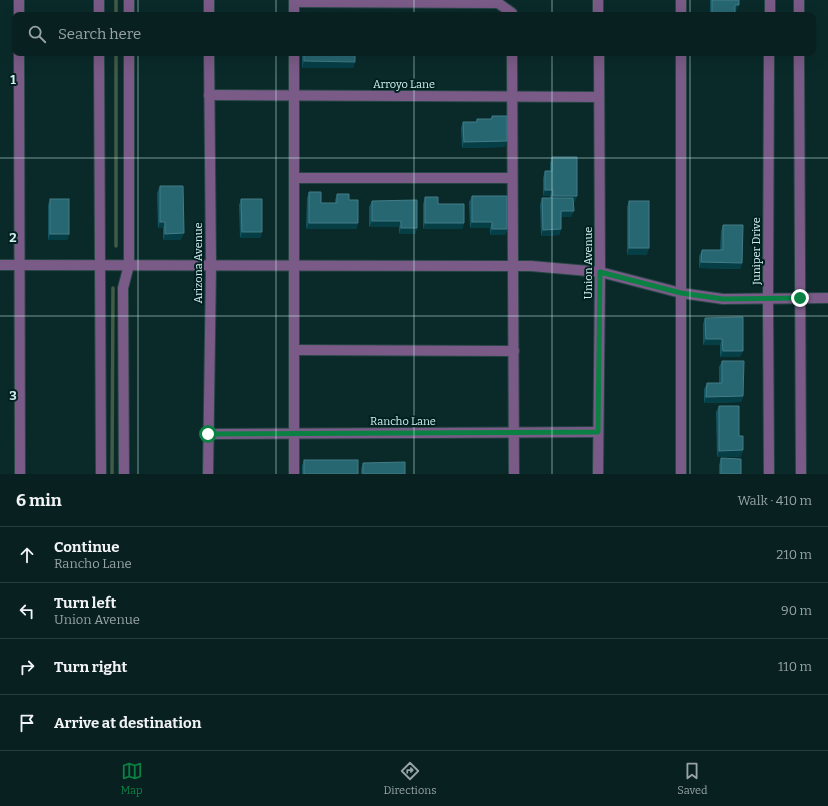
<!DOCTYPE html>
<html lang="en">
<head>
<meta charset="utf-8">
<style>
	body { margin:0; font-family:Bitter,serif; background:#162d2d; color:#f1f3f6 }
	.stop { position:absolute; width:12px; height:12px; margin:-9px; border:3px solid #0b8043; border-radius:50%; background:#fff }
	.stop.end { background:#0b8043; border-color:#fff; box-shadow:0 1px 4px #0008 }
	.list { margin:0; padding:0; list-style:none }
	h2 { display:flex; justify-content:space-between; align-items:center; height:52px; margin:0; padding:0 16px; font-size:17px }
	h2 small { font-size:13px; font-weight:400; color:#98a3a5 }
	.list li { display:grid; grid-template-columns:26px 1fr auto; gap:12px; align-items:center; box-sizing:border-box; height:56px; padding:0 16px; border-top:1px solid #293e3e }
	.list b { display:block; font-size:15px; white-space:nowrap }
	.list p { margin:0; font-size:13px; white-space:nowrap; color:#98a3a5 }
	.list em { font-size:13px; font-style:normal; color:#98a3a5 }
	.icon { flex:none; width:22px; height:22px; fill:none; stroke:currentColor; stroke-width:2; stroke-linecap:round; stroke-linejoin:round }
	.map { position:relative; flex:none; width:828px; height:474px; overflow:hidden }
	.search { position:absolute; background:#082020; box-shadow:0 4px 16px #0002; left:12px; right:12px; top:12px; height:44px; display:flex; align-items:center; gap:10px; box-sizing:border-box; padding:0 14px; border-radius:8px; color:#98a3a5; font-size:15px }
	.sheet { height:276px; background:#082020 }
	nav { display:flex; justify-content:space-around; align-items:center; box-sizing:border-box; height:56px; border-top:1px solid #293e3e; background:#082020; font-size:11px; color:#98a3a5 }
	nav a { display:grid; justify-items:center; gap:2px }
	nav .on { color:#0b8043 }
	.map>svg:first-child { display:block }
</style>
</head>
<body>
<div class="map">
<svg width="828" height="474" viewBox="0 0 828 474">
	<rect width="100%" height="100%" fill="#0a2a2a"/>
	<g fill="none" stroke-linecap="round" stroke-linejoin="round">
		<!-- stream -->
		<g stroke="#425b47" stroke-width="3.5">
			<path d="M 116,0 L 116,15"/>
			<path d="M 116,53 L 116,246"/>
			<path d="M 112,474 L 113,288"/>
		</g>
		<!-- minor casing -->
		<g stroke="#264645" stroke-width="12">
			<g id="minor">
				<path d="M 19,0 L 19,15"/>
				<path d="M 99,0 L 99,15"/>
				<path d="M 209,0 L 209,15"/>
				<path d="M 294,0 L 294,15"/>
				<path d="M 598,0 L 598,15"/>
				<path d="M 799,0 L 799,15"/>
				<path d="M 294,2 L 498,3 L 512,13 L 512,15"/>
				<path d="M 129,15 L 129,0"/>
				<path d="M 681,15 L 681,0"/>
				<path d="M 770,15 L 770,0"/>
				<path d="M 19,53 L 20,474"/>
				<path d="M 99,53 L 101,474"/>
				<path d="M 512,53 L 514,474"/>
				<path d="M 681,53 L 681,474"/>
				<path d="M 799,53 L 801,474"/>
				<path d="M 209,95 L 599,97"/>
				<path d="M 294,178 L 512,178"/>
				<path d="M 0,265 L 531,266 L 600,272 L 681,293 L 723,299 L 828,298"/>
				<path d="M 294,350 L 514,351"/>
				<path d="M 208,434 L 598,432"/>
				<path d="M 124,474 L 123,288 L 129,265 L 129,53"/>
				<path d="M 208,474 L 211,265 L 209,53"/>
				<path d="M 294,474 L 294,53"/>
				<path d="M 598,474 L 600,272 L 599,53"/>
				<path d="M 769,474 L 768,299 L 769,53"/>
			</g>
		</g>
		<!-- minor -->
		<use href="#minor" stroke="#7a5b87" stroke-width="10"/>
	</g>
	<!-- wall -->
	<g fill="#125663">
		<path d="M 710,0 L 739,0 L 736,11 L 735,11 L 735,15 L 710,15 Z"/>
		<path d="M 302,53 L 355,53 L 355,62 L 353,68 L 302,68 Z"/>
		<path d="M 492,116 L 505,147 L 462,148 L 461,128 L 463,122 L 476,122 L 477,119 L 491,119 Z"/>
		<path d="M 552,157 L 575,202 L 573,202 L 571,217 L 561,217 L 561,229 L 559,235 L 541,236 L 540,205 L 542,198 L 550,198 L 550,196 L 543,196 L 543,178 L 545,171 L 550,171 L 550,163 Z"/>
		<path d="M 160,186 L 181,240 L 163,240 L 163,228 L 158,228 L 157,193 Z"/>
		<path d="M 309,192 L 321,203 L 335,203 L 335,200 L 337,194 L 349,200 L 358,223 L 356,229 L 306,229 L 307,198 Z"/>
		<path d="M 472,196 L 507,229 L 505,235 L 490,235 L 490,228 L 470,228 L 469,202 Z"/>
		<path d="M 425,197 L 438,204 L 464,223 L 462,229 L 423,229 L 423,204 Z"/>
		<path d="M 50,199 L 69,234 L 67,240 L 48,240 L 48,205 Z"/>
		<path d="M 241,199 L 262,232 L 260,238 L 240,238 L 239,205 Z"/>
		<path d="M 372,201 L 417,228 L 415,234 L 399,234 L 399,227 L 369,227 L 369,207 Z"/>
		<path d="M 629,201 L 647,255 L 627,255 L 627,207 Z"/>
		<path d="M 723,225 L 742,263 L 740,269 L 699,268 L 699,256 L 702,250 L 720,250 L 721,231 Z"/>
		<path d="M 705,318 L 740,357 L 720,357 L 720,345 L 703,345 L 703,324 Z"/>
		<path d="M 722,361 L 743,396 L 741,402 L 704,403 L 704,389 L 707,383 L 719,383 L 719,367 Z"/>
		<path d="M 719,406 L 739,436 L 741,457 L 717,457 L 716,412 Z"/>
		<path d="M 721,458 L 741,474 L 719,474 L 719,465 Z"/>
		<path d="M 304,460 L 358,474 L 302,474 L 302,466 Z"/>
		<path d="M 363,463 L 405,474 L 361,474 L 361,469 Z"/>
	</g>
	<!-- shaded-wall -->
	<g fill="#063e46">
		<path d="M 735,5 L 739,5 L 736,11 L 732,11 Z"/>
		<path d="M 304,61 L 355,62 L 353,68 L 302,68 Z"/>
		<path d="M 507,141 L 505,147 L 462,148 L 464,142 Z"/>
		<path d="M 545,190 L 553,190 L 550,196 L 543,196 Z"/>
		<path d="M 553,196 L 577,196 L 575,202 L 550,202 Z"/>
		<path d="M 561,211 L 574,211 L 571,217 L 558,217 Z"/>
		<path d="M 372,221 L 401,221 L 399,227 L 369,227 Z"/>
		<path d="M 160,222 L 165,222 L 163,228 L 158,228 Z"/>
		<path d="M 472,222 L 492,222 L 490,228 L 470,228 Z"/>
		<path d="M 309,223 L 358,223 L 356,229 L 306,229 Z"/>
		<path d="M 425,223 L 464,223 L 462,229 L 423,229 Z"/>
		<path d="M 401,228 L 417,228 L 415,234 L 399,234 Z"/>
		<path d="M 492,229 L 507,229 L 505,235 L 490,235 Z"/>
		<path d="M 561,229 L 559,235 L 541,236 L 543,230 Z"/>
		<path d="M 242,232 L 262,232 L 260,238 L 240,238 Z"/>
		<path d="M 184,233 L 181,240 L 163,240 L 165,234 Z"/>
		<path d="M 50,234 L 69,234 L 67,240 L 48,240 Z"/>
		<path d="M 629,248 L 649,248 L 647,255 L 627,255 Z"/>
		<path d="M 701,262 L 742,263 L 740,269 L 699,268 Z"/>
		<path d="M 706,339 L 722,339 L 720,345 L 703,345 Z"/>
		<path d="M 723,351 L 743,351 L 740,357 L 720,357 Z"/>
		<path d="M 743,396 L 741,402 L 704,403 L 706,397 Z"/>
		<path d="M 743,450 L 741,457 L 717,457 L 719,451 Z"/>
	</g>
	<!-- building -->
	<g fill="#276772" stroke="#427c86">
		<path d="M 712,0 L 739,0 L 739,5 L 735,5 L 735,15 L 712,15 Z"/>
		<path d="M 304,53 L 355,53 L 355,62 L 304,61 Z"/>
		<path d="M 492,116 L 507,116 L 507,141 L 464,142 L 463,122 L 477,122 L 477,119 L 492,119 Z"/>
		<path d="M 552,157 L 577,157 L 577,196 L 553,196 L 553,190 L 545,190 L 545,171 L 552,171 Z"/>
		<path d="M 160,186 L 183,186 L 184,233 L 165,234 L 165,222 L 160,222 Z"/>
		<path d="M 309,192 L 321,192 L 321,203 L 337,203 L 337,194 L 349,194 L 349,200 L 358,200 L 358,223 L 309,223 Z"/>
		<path d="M 472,196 L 507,196 L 507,229 L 492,229 L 492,222 L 472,222 Z"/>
		<path d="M 425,197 L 438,197 L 438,204 L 464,204 L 464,223 L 425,223 Z"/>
		<path d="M 542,198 L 573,198 L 574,211 L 561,211 L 561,229 L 543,230 Z"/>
		<rect x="50" y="199" width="19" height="35"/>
		<path d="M 241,199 L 262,199 L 262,232 L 242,232 Z"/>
		<path d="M 417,200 L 417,228 L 401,228 L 401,221 L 372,221 L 372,201 Z"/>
		<rect x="629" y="201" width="20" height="47"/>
		<path d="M 723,225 L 743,225 L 742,263 L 701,262 L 702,250 L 723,250 Z"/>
		<path d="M 743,317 L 743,351 L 723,351 L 722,339 L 706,339 L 705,318 Z"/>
		<path d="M 722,361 L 744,361 L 743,396 L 706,397 L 707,383 L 722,383 Z"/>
		<path d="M 719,406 L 739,406 L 739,436 L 743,436 L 743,450 L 719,451 Z"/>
		<path d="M 721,458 L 741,459 L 741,474 L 721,474 Z"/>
		<rect x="304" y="460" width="54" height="14"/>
		<path d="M 405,462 L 405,474 L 363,474 L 363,463 Z"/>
	</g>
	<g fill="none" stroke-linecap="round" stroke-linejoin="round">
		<!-- route -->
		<path stroke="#0b8043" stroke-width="5" d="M 208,434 L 598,432 L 600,272 L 681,293 L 723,299 L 800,298"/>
	</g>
	<!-- grid -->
	<path fill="none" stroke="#d2efee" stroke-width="1" stroke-opacity="0.55" d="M 138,0 L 138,15M 276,0 L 276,15M 414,0 L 414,15M 552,0 L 552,15M 690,0 L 690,15M 138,53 L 138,474M 276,53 L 276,474M 414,53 L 414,474M 552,53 L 552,474M 690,53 L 690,474M 0,158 L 828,158M 0,316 L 828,316"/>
	<g text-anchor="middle" stroke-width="4" stroke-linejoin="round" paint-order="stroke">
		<!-- street labels -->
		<g font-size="11" fill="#d2efee" stroke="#012020">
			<text x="404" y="88">Arroyo Lane</text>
			<text transform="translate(756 251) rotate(-90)" y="4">Juniper Drive</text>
			<text transform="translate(198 263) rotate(-90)" y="4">Arizona Avenue</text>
			<text transform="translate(588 263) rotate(-90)" y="4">Union Avenue</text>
			<text x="403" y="425">Rancho Lane</text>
		</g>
	</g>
	<g font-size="13" text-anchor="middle" font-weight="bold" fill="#d2efee" stroke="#012020" stroke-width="4" stroke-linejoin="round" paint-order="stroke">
		<text x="13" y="84">1</text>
		<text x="13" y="242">2</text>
		<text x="13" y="400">3</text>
	</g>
</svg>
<div class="stop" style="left:208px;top:434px"></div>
<div class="stop end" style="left:800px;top:298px"></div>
<div class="search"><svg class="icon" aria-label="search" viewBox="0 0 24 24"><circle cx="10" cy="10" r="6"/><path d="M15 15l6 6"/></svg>Search here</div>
</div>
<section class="sheet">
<h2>6 min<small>Walk · 410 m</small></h2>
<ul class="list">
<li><svg class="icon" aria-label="ahead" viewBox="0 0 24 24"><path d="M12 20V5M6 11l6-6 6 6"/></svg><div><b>Continue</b><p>Rancho Lane</p></div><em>210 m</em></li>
<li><svg class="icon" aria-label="left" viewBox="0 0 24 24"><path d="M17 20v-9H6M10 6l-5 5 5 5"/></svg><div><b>Turn left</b><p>Union Avenue</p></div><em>90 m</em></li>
<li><svg class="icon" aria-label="right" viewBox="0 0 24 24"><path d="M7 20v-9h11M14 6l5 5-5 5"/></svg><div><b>Turn right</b></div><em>110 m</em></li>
<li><svg class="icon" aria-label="arrive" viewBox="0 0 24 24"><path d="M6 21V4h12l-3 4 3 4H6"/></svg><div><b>Arrive at destination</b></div></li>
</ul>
</section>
<nav>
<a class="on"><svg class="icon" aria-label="map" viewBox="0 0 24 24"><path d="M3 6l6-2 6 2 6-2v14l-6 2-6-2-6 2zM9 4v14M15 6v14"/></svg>Map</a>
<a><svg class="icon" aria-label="directions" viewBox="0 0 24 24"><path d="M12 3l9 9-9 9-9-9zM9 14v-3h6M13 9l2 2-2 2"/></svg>Directions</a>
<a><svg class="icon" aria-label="saved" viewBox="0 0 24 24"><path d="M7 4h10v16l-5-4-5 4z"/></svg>Saved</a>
</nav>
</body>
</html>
